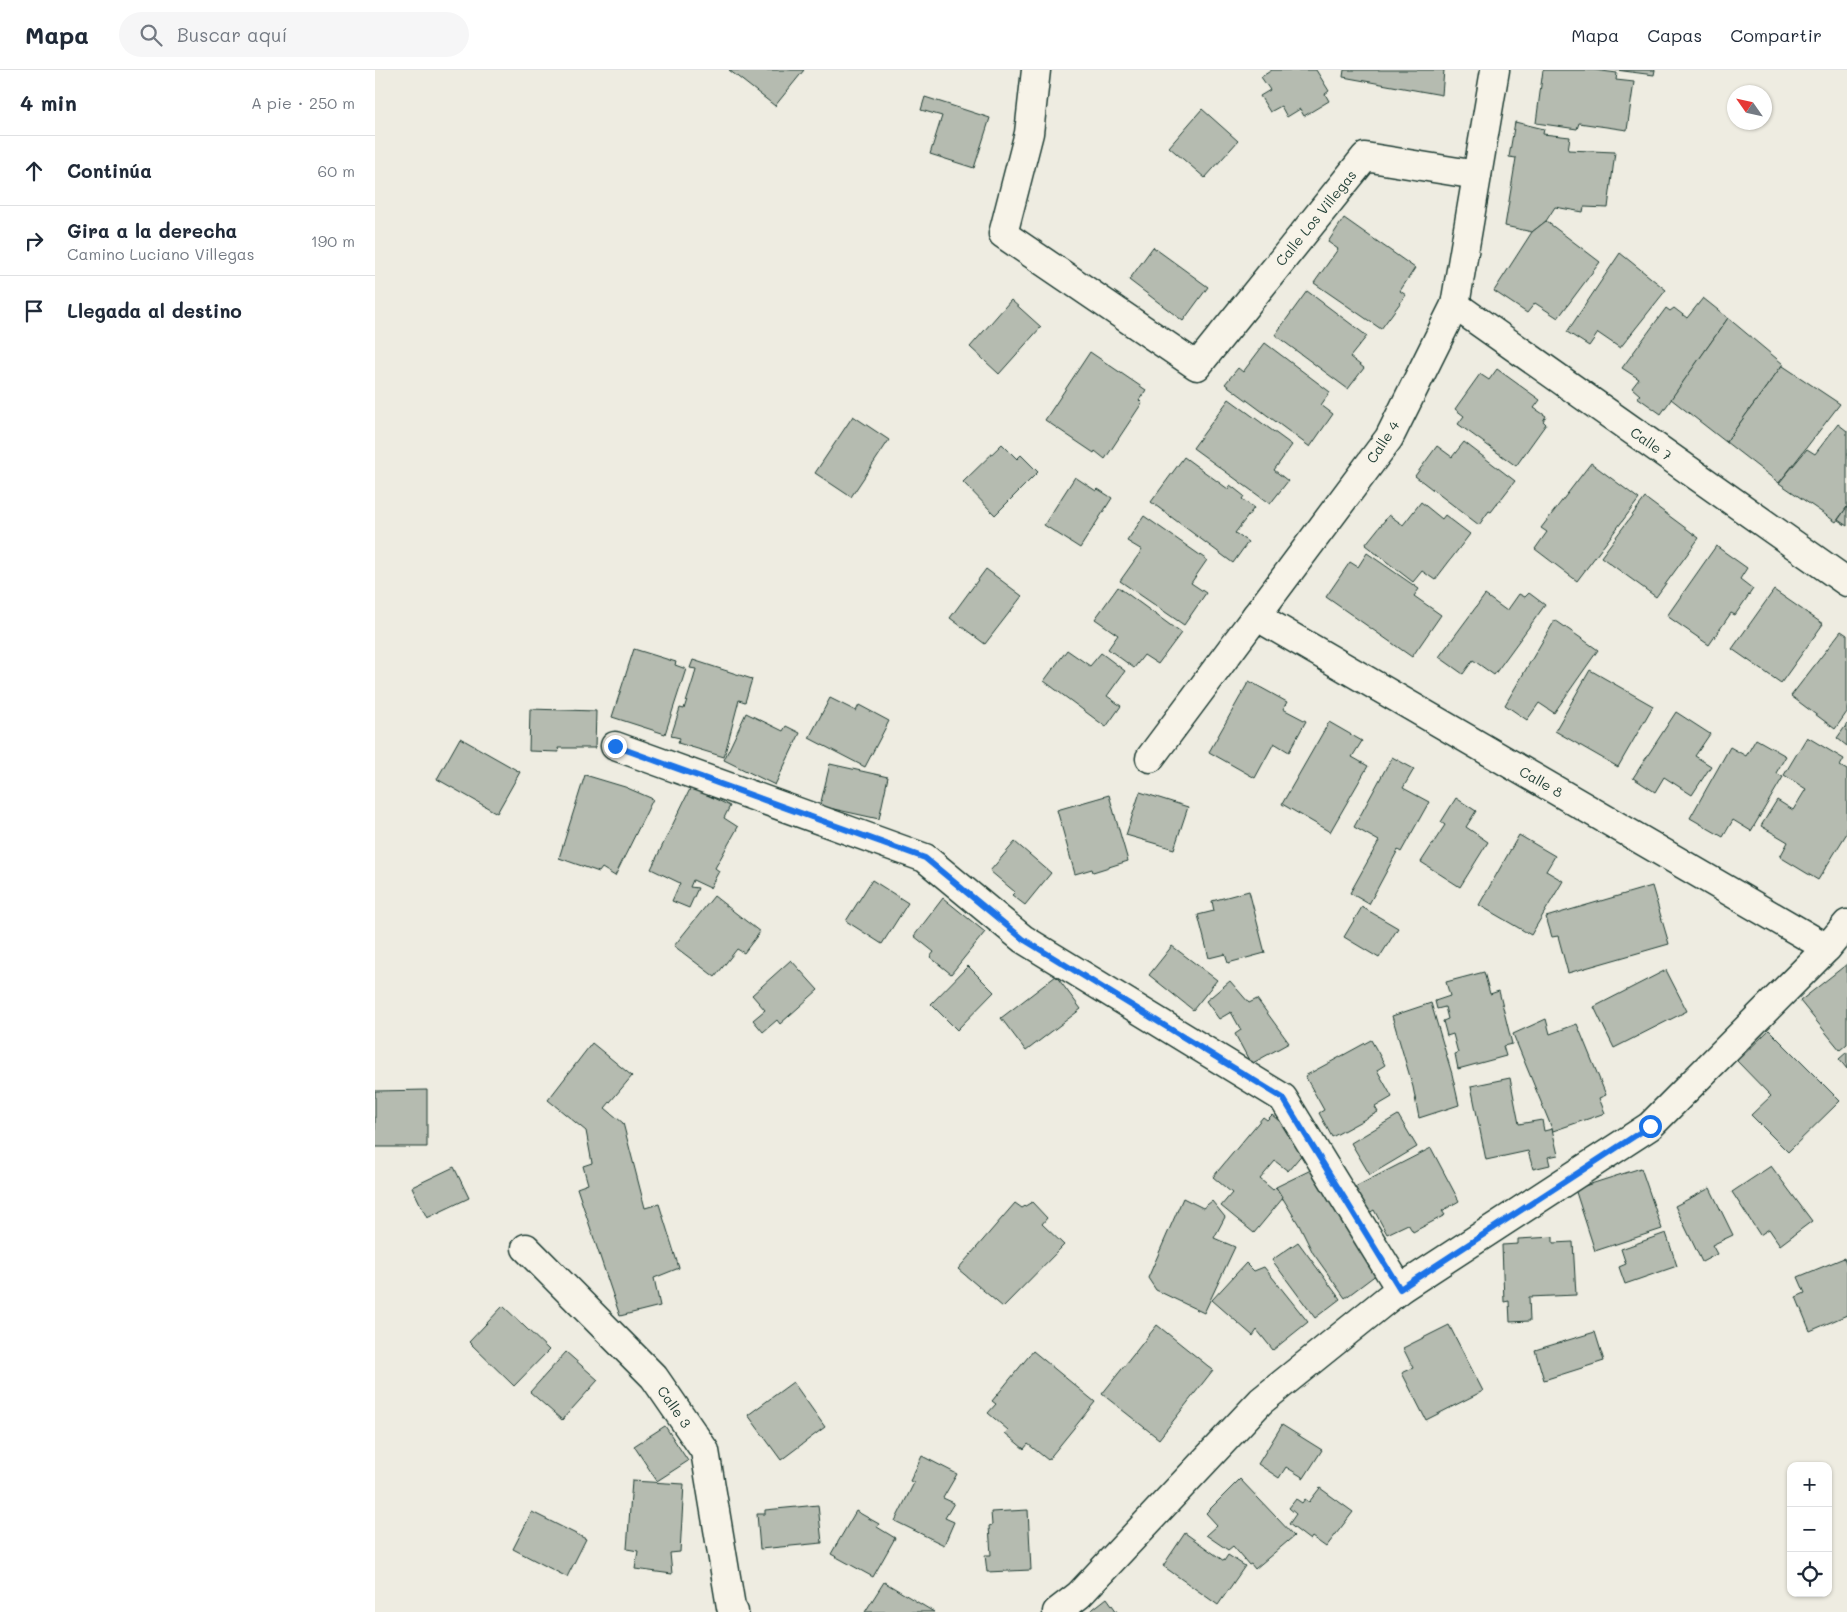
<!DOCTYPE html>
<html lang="es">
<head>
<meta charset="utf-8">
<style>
	body { margin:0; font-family:Mali,sans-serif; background:#f6f6f7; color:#1f2937 }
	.controls { position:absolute; right:15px; bottom:15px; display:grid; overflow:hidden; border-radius:10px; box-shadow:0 1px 4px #0004 }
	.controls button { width:45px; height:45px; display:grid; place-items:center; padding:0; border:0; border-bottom:1px solid #e0e1e3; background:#fff; color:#1f2937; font:25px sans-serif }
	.compass { position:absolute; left:1352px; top:15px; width:45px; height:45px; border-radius:50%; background:#fff; box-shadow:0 1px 4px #0004; rotate:304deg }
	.stop { position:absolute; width:15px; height:15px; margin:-11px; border:4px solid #1a73e8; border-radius:50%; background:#fff }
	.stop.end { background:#1a73e8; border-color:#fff; box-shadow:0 1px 5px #0008 }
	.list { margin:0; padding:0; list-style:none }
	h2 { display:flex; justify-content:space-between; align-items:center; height:65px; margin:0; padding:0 20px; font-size:21px }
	h2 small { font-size:16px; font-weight:400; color:#747a83 }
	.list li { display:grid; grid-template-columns:32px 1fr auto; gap:15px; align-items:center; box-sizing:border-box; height:70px; padding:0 20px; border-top:1px solid #e0e1e3 }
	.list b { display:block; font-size:19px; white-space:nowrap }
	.list p { margin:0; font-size:16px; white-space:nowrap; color:#747a83 }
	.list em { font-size:16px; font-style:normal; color:#747a83 }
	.icon { flex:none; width:28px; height:28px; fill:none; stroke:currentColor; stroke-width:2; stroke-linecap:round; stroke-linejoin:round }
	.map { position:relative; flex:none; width:1472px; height:1542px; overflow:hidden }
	header { display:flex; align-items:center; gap:30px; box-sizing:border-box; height:70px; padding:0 25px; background:#fff; border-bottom:1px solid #e0e1e3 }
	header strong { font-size:24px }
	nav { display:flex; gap:28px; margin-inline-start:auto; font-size:18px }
	.search { width:350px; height:45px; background:#f6f6f7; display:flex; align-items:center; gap:12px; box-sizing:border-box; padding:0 18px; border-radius:28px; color:#747a83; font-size:19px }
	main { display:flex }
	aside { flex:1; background:#fff }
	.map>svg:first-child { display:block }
</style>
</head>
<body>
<header>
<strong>Mapa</strong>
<div class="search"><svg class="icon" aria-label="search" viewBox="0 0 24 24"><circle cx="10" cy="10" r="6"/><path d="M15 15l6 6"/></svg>Buscar aquí</div>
<nav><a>Mapa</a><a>Capas</a><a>Compartir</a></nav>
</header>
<main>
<aside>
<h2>4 min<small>A pie · 250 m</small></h2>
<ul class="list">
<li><svg class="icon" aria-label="ahead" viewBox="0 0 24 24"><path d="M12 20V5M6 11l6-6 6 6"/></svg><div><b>Continúa</b></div><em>60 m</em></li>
<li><svg class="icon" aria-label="right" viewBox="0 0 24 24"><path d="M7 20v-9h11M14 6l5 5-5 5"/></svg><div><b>Gira a la derecha</b><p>Camino Luciano Villegas</p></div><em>190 m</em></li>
<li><svg class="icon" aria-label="arrive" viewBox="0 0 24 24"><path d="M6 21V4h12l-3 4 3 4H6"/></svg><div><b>Llegada al destino</b></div></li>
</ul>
</aside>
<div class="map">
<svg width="1472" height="1542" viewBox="0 0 1472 1542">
	<rect width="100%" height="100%" fill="#eeece1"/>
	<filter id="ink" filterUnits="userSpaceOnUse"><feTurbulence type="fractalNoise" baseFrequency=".02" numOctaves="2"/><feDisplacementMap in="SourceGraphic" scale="10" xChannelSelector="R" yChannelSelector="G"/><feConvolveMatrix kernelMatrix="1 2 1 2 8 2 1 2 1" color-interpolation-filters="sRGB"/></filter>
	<g filter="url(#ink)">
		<!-- building -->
		<g fill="#b5bbb0" stroke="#1f3d34">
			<path d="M 354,0 L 429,0 L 400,36 Z"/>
			<path d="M 897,0 L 941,0 L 954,21 L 950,24 L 954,31 L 929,46 L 925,39 L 912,47 L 906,36 L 895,42 L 885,26 L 895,20 L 886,7 Z"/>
			<path d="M 969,0 L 1069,0 L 1067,25 L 968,7 Z"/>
			<path d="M 1168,0 L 1219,0 L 1242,3 L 1241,10 L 1259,12 L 1252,60 L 1204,53 L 1202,59 L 1161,53 Z"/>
			<path d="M 1241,0 L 1280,0 L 1279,5 Z"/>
			<path d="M 550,27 L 615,48 L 599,98 L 555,84 L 567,46 L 546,40 Z"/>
			<path d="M 827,39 L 863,71 L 830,108 L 794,77 Z"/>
			<path d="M 1140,52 L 1169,59 L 1168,64 L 1195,67 L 1193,80 L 1240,82 L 1233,138 L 1209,137 L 1208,142 L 1180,137 L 1171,151 L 1157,162 L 1130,156 L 1141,88 L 1134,87 Z"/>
			<path d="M 969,148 L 1040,198 L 1025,221 L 1031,225 L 1006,259 L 939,213 L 963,179 L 953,172 Z"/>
			<path d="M 1171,151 L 1225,192 L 1183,248 L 1160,233 L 1152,243 L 1119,221 L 1157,162 Z"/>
			<path d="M 778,177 L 833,217 L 808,251 L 754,210 Z"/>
			<path d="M 1245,183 L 1291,220 L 1245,278 L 1223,263 L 1214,276 L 1192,262 Z"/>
			<path d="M 932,221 L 992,266 L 975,287 L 989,298 L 973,319 L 900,265 Z"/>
			<path d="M 1328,228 L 1353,248 L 1286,344 L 1262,327 L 1265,325 L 1257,318 L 1264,309 L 1247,298 L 1291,238 L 1295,241 L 1299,238 L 1312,248 Z"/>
			<path d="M 636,230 L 666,257 L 624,304 L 595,277 Z"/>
			<path d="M 1353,248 L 1408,294 L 1351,372 L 1296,329 Z"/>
			<path d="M 890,273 L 955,322 L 946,335 L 958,344 L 935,377 L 850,314 L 863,298 L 868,302 Z"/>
			<path d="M 715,282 L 771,320 L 764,330 L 767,333 L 730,389 L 720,381 L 719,383 L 670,350 Z"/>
			<path d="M 1408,294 L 1408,296 L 1465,334 L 1404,413 L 1351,372 Z"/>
			<path d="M 1122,299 L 1165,330 L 1159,338 L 1171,346 L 1168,351 L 1171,354 L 1141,396 L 1083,354 L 1089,346 L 1080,339 L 1105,304 L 1114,310 Z"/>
			<path d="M 854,329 L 917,375 L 899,400 L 913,411 L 895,434 L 818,378 Z"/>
			<path d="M 478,346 L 514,370 L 476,427 L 440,403 Z"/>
			<path d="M 1463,354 L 1472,361 L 1472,437 L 1461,452 L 1404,413 L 1432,379 L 1440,384 Z"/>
			<path d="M 1089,372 L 1140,411 L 1116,442 L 1114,441 L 1104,455 L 1040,406 L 1062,376 L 1077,387 Z"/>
			<path d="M 627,374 L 642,389 L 646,385 L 663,402 L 620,445 L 588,412 Z"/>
			<path d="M 809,387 L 853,419 L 855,415 L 869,426 L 867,429 L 879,438 L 860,463 L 873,472 L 858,493 L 776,432 Z"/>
			<path d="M 1216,393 L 1264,429 L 1202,511 L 1160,479 L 1172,462 L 1166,458 Z"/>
			<path d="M 700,407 L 721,421 L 723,419 L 737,428 L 705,478 L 669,455 Z"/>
			<path d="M 1270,428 L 1324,468 L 1281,527 L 1226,487 Z"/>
			<path d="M 1046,432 L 1067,449 L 1070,445 L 1095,464 L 1060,510 L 1047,501 L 1038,512 L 990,475 L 1014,445 L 1028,455 Z"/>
			<path d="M 1472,437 L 1472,456 L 1463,450 Z"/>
			<path d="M 769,446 L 832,490 L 816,513 L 831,523 L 809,555 L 745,511 L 767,480 L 752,471 Z"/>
			<path d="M 1341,476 L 1372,498 L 1365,509 L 1378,519 L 1360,545 L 1356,543 L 1334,575 L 1292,546 Z"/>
			<path d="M 992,483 L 1044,519 L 1039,526 L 1066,545 L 1037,587 L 951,527 L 975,492 L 983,497 Z"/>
			<path d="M 611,499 L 647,526 L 610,574 L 575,548 Z"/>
			<path d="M 743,517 L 806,563 L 783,594 L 769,585 L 759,598 L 733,579 L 743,565 L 720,549 Z"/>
			<path d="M 1399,520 L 1448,554 L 1406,613 L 1357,579 Z"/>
			<path d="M 1154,523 L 1170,535 L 1119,605 L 1098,590 L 1088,604 L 1064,587 L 1110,525 L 1132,541 L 1144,524 L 1150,527 Z"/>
			<path d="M 1180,550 L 1223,580 L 1179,643 L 1164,633 L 1152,650 L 1130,635 Z"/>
			<path d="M 1466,561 L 1472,565 L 1472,642 L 1460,659 L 1416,626 Z"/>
			<path d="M 259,579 L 301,592 L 300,595 L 311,599 L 290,664 L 237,647 Z"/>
			<path d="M 692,580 L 715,596 L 726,583 L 750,601 L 732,626 L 746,636 L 731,657 L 669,611 Z"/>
			<path d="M 318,590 L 377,609 L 370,632 L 364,630 L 349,687 L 303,673 L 305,668 L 296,666 L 305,638 L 309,639 L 319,607 L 321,599 L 315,598 Z"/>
			<path d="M 1215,600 L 1278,636 L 1243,697 L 1180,661 Z"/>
			<path d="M 874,611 L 912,632 L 908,639 L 931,651 L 914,682 L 899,673 L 880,708 L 834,682 Z"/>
			<path d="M 455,628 L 481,641 L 484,635 L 514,651 L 490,697 L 434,668 Z"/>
			<path d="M 155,639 L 221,641 L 220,678 L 183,678 L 184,682 L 154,681 Z"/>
			<path d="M 1301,642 L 1335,664 L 1320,686 L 1336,696 L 1317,725 L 1289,707 L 1280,722 L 1258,708 Z"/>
			<path d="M 371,643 L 408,661 L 411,656 L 425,663 L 400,715 L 349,690 Z"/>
			<path d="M 954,652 L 987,671 L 977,687 L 993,696 L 955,762 L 907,734 Z"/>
			<path d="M 1472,654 L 1472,676 L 1462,668 Z"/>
			<path d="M 1432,667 L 1469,689 L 1465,696 L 1472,700 L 1472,763 L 1443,810 L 1405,787 L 1413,772 L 1386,756 L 1402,730 L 1418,740 L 1431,719 L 1409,705 Z"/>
			<path d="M 85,668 L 145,702 L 122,743 L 62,709 Z"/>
			<path d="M 1381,669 L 1411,686 L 1401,703 L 1408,707 L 1376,761 L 1358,750 L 1348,767 L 1315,748 L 1355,677 L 1371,686 Z"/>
			<path d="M 1017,687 L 1039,699 L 1028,718 L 1054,732 L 1026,782 L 1023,780 L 994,834 L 975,823 L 1004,771 L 979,757 Z"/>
			<path d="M 455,694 L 513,707 L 504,749 L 445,736 Z"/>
			<path d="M 210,705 L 250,717 L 278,729 L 240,806 L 227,798 L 224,802 L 184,788 Z"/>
			<path d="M 316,717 L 355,736 L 349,748 L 363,757 L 340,798 L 344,801 L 335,818 L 318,810 L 315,817 L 323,818 L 314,838 L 297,831 L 305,813 L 276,799 Z"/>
			<path d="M 765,722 L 813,737 L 799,779 L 751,765 Z"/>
			<path d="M 734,725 L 753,791 L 718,802 L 717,799 L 700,804 L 682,740 Z"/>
			<path d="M 1081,728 L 1101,741 L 1091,757 L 1113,772 L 1085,817 L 1046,792 L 1070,755 L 1066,752 Z"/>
			<path d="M 1144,765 L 1180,786 L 1171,801 L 1188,811 L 1156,865 L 1104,835 Z"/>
			<path d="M 640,772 L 676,803 L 650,835 L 637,825 L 640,822 L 615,801 Z"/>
			<path d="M 497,810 L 533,833 L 507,874 L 471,851 Z"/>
			<path d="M 1277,816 L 1294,874 L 1193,903 L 1183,866 L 1177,867 L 1171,847 Z"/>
			<path d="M 874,821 L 890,883 L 853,893 L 850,884 L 834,888 L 823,845 L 839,841 L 837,831 Z"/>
			<path d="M 339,826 L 385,862 L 369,883 L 362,879 L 340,907 L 299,876 Z"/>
			<path d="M 568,828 L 610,862 L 576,904 L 555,887 L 559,882 L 539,866 Z"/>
			<path d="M 987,837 L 1023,858 L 1004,888 L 969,867 Z"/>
			<path d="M 797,876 L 842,910 L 818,940 L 774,905 Z"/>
			<path d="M 416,890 L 443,920 L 405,954 L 402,950 L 388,962 L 378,950 L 390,940 L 377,925 Z"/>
			<path d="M 1472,894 L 1472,974 L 1465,980 L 1425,931 Z"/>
			<path d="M 593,896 L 619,922 L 582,960 L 556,934 Z"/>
			<path d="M 1291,900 L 1312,941 L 1239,978 L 1219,937 Z"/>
			<path d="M 1109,902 L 1115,924 L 1124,921 L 1137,974 L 1128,976 L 1131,986 L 1083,999 L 1080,984 L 1083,983 L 1078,964 L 1072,966 L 1068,951 L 1073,949 L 1070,937 L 1062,939 L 1060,931 L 1075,926 L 1071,912 Z"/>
			<path d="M 681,906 L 706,939 L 651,981 L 626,948 Z"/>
			<path d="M 855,911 L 874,933 L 882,929 L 914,973 L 876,994 L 860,964 L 866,960 L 856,942 L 844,949 L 831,931 Z"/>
			<path d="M 1056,933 L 1077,1004 L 1084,1035 L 1044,1048 L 1038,1017 L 1017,946 Z"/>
			<path d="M 1171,949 L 1175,964 L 1202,954 L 1231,1025 L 1224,1028 L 1230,1043 L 1178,1061 L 1138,964 Z"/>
			<path d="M 1394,960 L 1465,1031 L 1413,1082 L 1376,1045 L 1396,1026 L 1362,991 Z"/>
			<path d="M 996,970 L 1010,995 L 1002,1000 L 1017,1027 L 1000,1037 L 1003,1042 L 957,1067 L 944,1043 L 949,1040 L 930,1006 Z"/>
			<path d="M 217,973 L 257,1006 L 230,1038 L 248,1053 L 270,1138 L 284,1134 L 304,1198 L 279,1208 L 285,1236 L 245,1246 L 202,1118 L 213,1114 L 208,1096 L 217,1093 L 211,1061 L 173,1030 Z"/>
			<path d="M 1472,982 L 1472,999 L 1464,989 Z"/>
			<path d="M 1135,1008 L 1144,1054 L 1167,1050 L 1169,1061 L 1177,1059 L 1183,1085 L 1173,1087 L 1175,1095 L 1158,1099 L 1153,1081 L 1111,1090 L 1096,1016 Z"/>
			<path d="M 52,1020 L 52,1077 L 0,1077 L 0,1021 Z"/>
			<path d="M 897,1045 L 934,1076 L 913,1101 L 900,1091 L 885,1109 L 898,1120 L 901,1117 L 908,1128 L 879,1163 L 846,1136 L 857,1123 L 838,1107 L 888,1047 L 892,1050 Z"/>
			<path d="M 1023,1045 L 1042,1077 L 995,1105 L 976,1073 Z"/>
			<path d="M 1056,1078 L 1084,1131 L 1067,1141 L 1070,1145 L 1038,1162 L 1033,1154 L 1012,1164 L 999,1140 L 994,1143 L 980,1117 Z"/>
			<path d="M 946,1095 L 1002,1204 L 970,1228 L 938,1183 L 924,1155 L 901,1117 Z"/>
			<path d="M 1396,1096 L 1437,1151 L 1405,1175 L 1394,1159 L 1385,1165 L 1357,1122 Z"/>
			<path d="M 79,1097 L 94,1128 L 52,1148 L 37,1117 Z"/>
			<path d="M 1266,1098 L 1287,1159 L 1220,1181 L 1200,1119 Z"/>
			<path d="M 1335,1118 L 1358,1165 L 1337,1175 L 1342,1184 L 1327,1192 L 1300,1136 Z"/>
			<path d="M 808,1128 L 828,1138 L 837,1131 L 850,1147 L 839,1168 L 860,1177 L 829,1243 L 781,1220 L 773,1208 Z"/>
			<path d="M 657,1132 L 672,1148 L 667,1154 L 689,1175 L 628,1237 L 583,1199 L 640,1133 L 647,1138 Z"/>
			<path d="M 1291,1163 L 1302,1196 L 1250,1214 L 1244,1197 L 1251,1194 L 1246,1179 Z"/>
			<path d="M 1178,1167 L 1178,1173 L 1198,1172 L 1201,1225 L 1154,1227 L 1155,1251 L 1135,1252 L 1134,1231 L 1129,1232 L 1127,1175 L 1143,1174 L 1143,1169 Z"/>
			<path d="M 923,1172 L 965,1229 L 940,1248 L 897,1190 Z"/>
			<path d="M 1469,1188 L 1472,1196 L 1472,1245 L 1435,1261 L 1421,1227 L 1430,1223 L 1423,1207 Z"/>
			<path d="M 871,1193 L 879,1201 L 889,1197 L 933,1252 L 898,1280 L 882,1260 L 878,1266 L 837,1230 Z"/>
			<path d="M 128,1236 L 174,1280 L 139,1316 L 94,1272 Z"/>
			<path d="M 782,1255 L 838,1300 L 784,1369 L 727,1324 Z"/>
			<path d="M 1074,1255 L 1108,1321 L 1051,1350 L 1027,1303 L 1038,1298 L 1028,1278 Z"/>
			<path d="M 1220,1262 L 1229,1291 L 1169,1310 L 1160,1280 Z"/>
			<path d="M 658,1281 L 720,1332 L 673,1390 L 653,1374 L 649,1379 L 630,1363 L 633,1360 L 613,1343 L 621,1334 L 617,1331 Z"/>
			<path d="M 191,1282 L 223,1310 L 187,1350 L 155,1322 Z"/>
			<path d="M 418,1312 L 450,1357 L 406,1390 L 373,1345 Z"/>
			<path d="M 907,1355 L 947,1380 L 929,1408 L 911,1397 L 904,1408 L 883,1394 Z"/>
			<path d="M 290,1356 L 313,1391 L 282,1411 L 259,1376 Z"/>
			<path d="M 547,1386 L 582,1404 L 568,1428 L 579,1433 L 570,1448 L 579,1452 L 569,1475 L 520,1451 L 539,1413 L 535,1411 Z"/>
			<path d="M 865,1409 L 919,1466 L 880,1499 L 876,1494 L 874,1495 L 858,1476 L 853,1480 L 831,1465 L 842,1455 L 831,1443 Z"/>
			<path d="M 257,1411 L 309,1414 L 305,1482 L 295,1483 L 297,1504 L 260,1499 L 263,1481 L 252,1479 Z"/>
			<path d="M 945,1418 L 978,1442 L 951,1477 L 937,1467 L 935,1470 L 914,1454 L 921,1444 L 914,1438 L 921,1429 L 927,1433 L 930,1429 L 934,1432 Z"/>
			<path d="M 443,1435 L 447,1473 L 385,1479 L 382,1444 L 390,1444 L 390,1440 Z"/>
			<path d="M 653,1440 L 656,1500 L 612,1502 L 610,1485 L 616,1485 L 614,1456 L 617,1455 L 616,1442 Z"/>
			<path d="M 481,1441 L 504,1454 L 502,1457 L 520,1468 L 498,1507 L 456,1484 Z"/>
			<path d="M 157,1442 L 211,1469 L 192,1507 L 138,1479 Z"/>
			<path d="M 810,1463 L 849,1491 L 853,1485 L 870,1496 L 843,1535 L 788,1496 Z"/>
			<path d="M 509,1512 L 559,1542 L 490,1542 Z"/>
			<path d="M 732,1528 L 742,1542 L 714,1542 Z"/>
		</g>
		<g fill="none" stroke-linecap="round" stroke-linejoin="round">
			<!-- minor casing -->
			<g stroke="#1f3d34" stroke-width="31">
				<g id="minor">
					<path d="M 661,0 L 654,63 L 628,164 L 822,296 L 990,87 L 1102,105"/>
					<path d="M 1080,235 L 1472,512"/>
					<path d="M 881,546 L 1452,878"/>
					<path d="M 240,676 L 550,788 L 648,869 L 908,1028 L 1025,1219"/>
					<path d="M 775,688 L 1014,368 L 1080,235 L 1120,0"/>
					<path d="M 151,1178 L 279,1307 L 330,1381 L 356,1537 L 359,1542"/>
					<path d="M 682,1542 L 704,1525 L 886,1331 L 1025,1219 L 1275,1056 L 1452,878 L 1472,854"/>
				</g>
			</g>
			<!-- minor -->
			<use href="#minor" stroke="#f7f3e8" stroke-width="28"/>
		</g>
	</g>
	<g fill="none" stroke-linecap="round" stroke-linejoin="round" filter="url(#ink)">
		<!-- route -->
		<path stroke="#1a73e8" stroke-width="6" d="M 240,676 L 550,788 L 648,869 L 908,1028 L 1025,1219 L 1275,1056"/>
	</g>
	<g text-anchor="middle" stroke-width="4.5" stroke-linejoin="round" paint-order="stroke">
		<!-- street labels -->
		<g font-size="14" fill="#1f3d34" stroke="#f7f3e8">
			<text transform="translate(941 148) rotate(-51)" y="5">Calle Los Villegas</text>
			<text transform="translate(1008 372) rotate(-57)" y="5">Calle 4</text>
			<text transform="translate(1276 374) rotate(35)" y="5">Calle 7</text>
			<text transform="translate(1166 712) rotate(30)" y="5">Calle 8</text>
			<text transform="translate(299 1337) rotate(55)" y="5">Calle 3</text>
		</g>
	</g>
</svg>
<div class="controls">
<button>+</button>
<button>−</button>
<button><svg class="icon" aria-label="locate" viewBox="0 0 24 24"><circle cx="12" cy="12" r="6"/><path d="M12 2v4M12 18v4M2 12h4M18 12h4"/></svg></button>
</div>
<svg class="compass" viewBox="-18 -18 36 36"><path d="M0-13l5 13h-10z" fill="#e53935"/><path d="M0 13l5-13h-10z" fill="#747a83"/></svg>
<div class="stop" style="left:1275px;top:1056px"></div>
<div class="stop end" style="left:240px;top:676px"></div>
</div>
</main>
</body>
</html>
